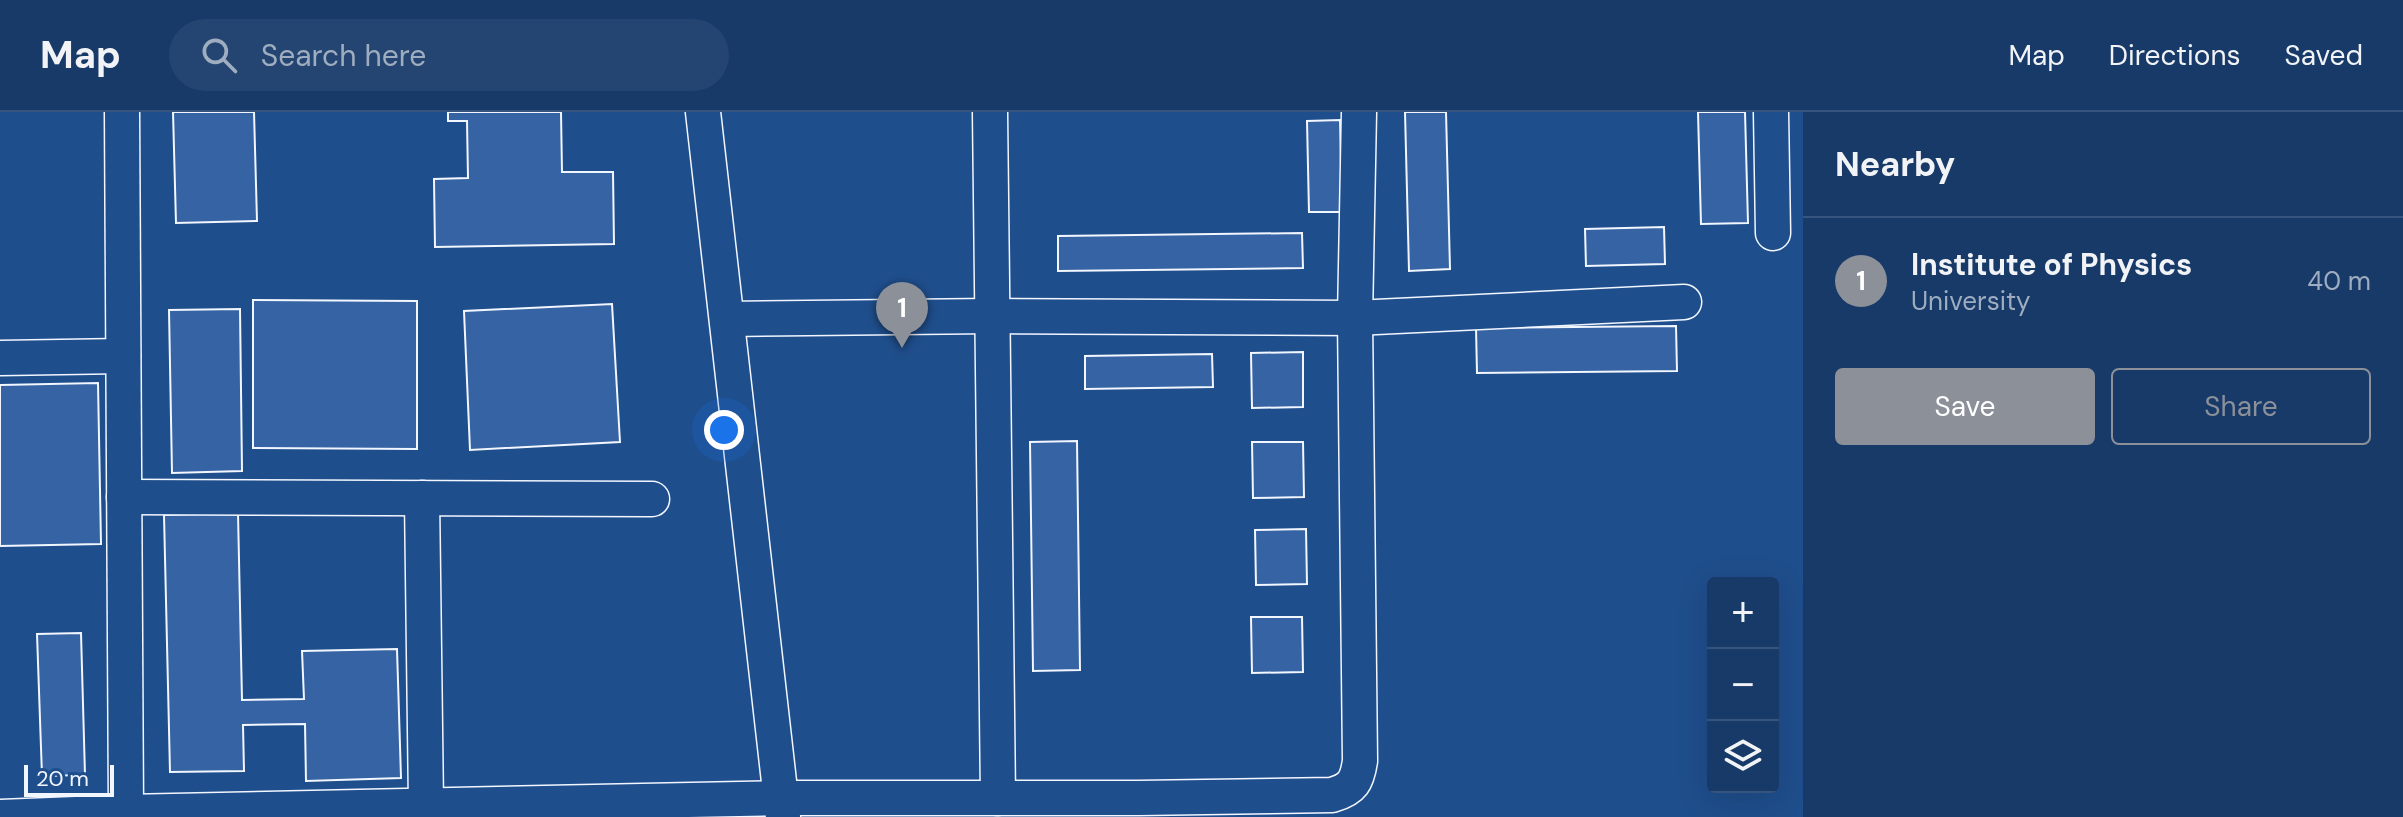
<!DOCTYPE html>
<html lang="en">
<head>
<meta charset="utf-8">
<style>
	body { margin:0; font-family:"DM Sans",sans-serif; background:#244571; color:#f1f3f6 }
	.controls { position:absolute; right:24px; bottom:24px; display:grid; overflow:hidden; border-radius:8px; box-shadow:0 8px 32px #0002 }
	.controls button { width:72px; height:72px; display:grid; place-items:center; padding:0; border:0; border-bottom:2px solid #36547d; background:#173a69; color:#f1f3f6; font:40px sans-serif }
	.scale { position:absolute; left:24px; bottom:20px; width:90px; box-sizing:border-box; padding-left:8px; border:4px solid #f2f6ff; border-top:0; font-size:22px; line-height:28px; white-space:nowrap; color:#f2f6ff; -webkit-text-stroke:6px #1f4e8c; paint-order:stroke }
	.you { position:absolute; left:724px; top:318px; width:28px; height:28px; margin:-20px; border:6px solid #fff; border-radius:50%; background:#1a73e8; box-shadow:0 0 0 12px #1a73e833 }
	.badge { display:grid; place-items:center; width:52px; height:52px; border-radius:50%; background:#8c9099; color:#fff; font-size:26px; font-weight:700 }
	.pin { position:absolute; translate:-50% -66px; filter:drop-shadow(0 2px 4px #0008) }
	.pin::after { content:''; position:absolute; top:42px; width:28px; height:24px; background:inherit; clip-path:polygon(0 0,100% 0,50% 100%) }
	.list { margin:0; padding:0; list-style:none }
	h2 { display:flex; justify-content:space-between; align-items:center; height:104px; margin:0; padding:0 32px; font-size:34px }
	h2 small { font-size:26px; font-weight:400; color:#9eadc0 }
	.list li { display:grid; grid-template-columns:52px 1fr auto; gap:24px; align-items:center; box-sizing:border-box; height:128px; padding:0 32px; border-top:2px solid #36547d }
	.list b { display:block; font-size:30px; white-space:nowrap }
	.list p { margin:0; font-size:26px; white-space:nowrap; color:#9eadc0 }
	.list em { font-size:26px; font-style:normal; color:#9eadc0 }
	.actions { display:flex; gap:16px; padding:24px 32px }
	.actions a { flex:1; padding:18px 0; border:2px solid #8c9099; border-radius:8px; text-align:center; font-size:28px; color:#8c9099 }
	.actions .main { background:#8c9099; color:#fff }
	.icon { flex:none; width:44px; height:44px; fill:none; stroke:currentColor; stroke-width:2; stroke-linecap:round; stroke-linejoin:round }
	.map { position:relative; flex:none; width:1803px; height:705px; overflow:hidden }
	header { display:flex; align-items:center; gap:48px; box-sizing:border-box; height:112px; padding:0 40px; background:#173a69; border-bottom:2px solid #36547d }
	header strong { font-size:38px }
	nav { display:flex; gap:44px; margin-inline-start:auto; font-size:28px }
	.search { width:560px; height:72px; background:#244571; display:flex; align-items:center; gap:20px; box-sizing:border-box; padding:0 28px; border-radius:44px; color:#9eadc0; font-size:30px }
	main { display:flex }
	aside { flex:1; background:#173a69 }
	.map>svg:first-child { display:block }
</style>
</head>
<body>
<header>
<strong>Map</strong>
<div class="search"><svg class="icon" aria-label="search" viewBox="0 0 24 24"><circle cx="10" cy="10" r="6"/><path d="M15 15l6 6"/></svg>Search here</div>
<nav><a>Map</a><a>Directions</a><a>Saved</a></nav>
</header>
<main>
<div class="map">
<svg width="1803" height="705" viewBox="0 0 1803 705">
	<rect width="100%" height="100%" fill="#1f4e8c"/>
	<!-- building -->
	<g fill="#3563a3" stroke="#f2f6ff" stroke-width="2">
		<path d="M 173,0 L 254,0 L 257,109 L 176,111 Z"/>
		<path d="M 448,0 L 561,0 L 562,60 L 613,60 L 614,132 L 435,135 L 434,67 L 468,66 L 467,9 L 448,9 Z"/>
		<path d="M 1405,0 L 1446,0 L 1450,157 L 1409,159 Z"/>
		<path d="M 1698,0 L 1745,0 L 1748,111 L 1701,112 Z"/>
		<path d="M 1340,8 L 1342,100 L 1309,100 L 1307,9 Z"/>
		<path d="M 1664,115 L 1665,152 L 1586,154 L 1585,117 Z"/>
		<path d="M 1302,121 L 1303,156 L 1058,159 L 1058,124 Z"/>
		<path d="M 253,188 L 417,189 L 417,337 L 253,336 Z"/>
		<path d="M 612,192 L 620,330 L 470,338 L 464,199 Z"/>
		<path d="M 240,197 L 242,359 L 172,361 L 169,198 Z"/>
		<path d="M 1676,214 L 1677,259 L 1477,261 L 1476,216 Z"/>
		<path d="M 1303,240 L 1303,295 L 1252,296 L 1251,241 Z"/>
		<path d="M 1212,242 L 1213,275 L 1085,277 L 1085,244 Z"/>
		<path d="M 98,271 L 101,432 L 0,434 L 0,273 Z"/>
		<path d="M 1077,329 L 1080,558 L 1033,559 L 1030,330 Z"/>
		<path d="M 1252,330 L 1303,330 L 1304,385 L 1253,386 Z"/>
		<path d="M 238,401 L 242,588 L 304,587 L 302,539 L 397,537 L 401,666 L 306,669 L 305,612 L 243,613 L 244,659 L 170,660 L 164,403 Z"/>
		<path d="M 1306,417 L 1307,472 L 1256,473 L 1255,418 Z"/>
		<path d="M 1251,505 L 1302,505 L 1303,560 L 1252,561 Z"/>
		<path d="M 81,521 L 85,663 L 42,664 L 37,522 Z"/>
	</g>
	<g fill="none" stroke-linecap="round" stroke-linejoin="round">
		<!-- minor casing -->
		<g stroke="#f2f6ff" stroke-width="37">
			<g id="minor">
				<path d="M 122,0 L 126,700"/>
				<path d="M 703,0 L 783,705"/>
				<path d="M 990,0 L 998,686"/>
				<path d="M 1771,0 L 1773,121"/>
				<path d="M 728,207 L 992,204 L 1355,206 L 1684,190"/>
				<path d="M 0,246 L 123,244"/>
				<path d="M 124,385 L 652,387"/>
				<path d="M 422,386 L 426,693"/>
				<path d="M 0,705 L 126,700 L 782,686 L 1139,686 L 1332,683 C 1353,677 1357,669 1360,649 L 1355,206 L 1359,0"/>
			</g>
		</g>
		<!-- minor -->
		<use href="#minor" stroke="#1f4e8c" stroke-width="34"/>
	</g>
</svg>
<div class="controls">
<button>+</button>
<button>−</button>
<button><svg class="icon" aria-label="layers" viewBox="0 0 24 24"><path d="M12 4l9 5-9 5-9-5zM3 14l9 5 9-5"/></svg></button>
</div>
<div class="scale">20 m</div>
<div class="you"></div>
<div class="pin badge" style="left:902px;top:236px">1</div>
</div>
<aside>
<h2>Nearby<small></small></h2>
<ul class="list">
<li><span class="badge">1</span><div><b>Institute of Physics</b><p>University</p></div><em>40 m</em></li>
</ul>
<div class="actions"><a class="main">Save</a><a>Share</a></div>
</aside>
</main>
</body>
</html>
